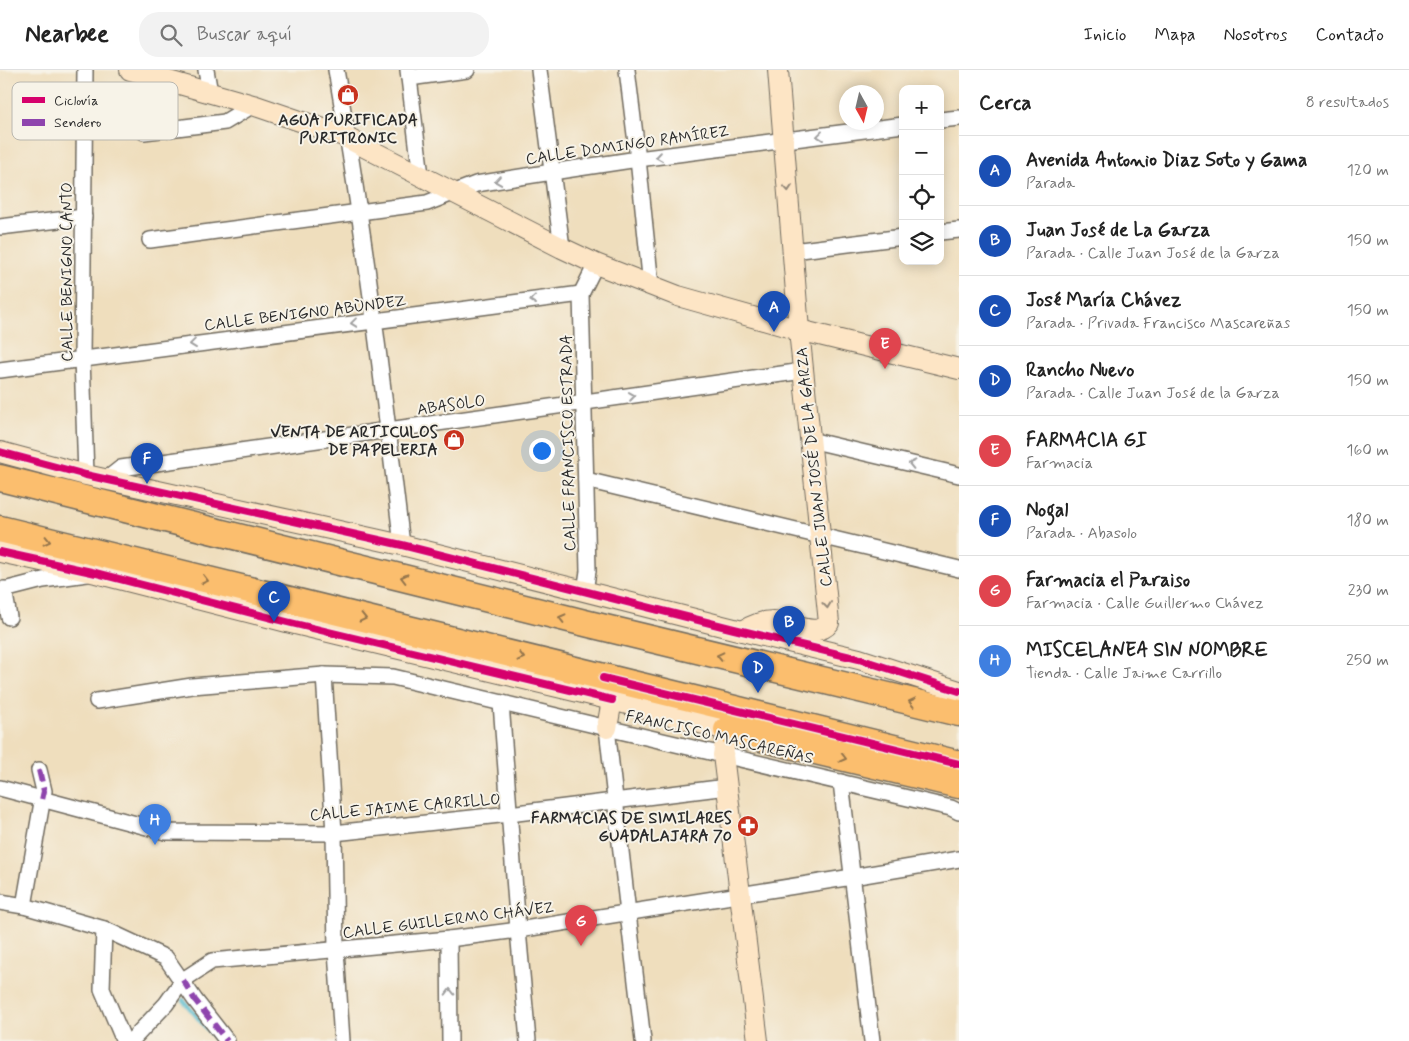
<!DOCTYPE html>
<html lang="es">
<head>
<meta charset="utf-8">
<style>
	body { margin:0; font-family:Mynerve,sans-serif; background:#f2f2f2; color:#222 }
	.controls { position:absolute; right:15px; top:15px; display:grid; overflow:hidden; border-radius:10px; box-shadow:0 2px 12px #0003 }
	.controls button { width:45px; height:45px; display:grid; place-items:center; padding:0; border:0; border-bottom:1px solid #e0e0e0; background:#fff; color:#222; font:25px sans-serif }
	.compass { position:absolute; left:839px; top:15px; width:45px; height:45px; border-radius:50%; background:#fff; box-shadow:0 2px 12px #0003; rotate:172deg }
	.you { position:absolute; left:541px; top:380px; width:18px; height:18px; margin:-12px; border:4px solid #fff; border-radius:50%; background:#1a73e8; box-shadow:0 0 0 8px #1a73e833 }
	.badge { display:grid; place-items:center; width:32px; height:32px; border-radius:50%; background:#ea580c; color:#fff; font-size:16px; font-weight:700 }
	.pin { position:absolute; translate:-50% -41px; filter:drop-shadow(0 1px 2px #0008) }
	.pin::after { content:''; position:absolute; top:26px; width:18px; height:15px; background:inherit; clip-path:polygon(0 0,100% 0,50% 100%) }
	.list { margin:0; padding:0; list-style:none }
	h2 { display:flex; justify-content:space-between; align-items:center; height:65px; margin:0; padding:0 20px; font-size:21px }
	h2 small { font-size:16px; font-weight:400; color:#767676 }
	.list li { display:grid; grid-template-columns:32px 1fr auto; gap:15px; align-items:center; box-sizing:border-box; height:70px; padding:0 20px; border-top:1px solid #e0e0e0 }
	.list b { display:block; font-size:19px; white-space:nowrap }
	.list p { margin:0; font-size:16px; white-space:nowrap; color:#767676 }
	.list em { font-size:16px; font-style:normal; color:#767676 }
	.icon { flex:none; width:28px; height:28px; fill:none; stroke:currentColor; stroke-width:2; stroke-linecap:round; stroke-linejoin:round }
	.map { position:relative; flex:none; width:959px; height:971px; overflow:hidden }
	header { display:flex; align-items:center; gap:30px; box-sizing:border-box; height:70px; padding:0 25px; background:#fff; border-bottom:1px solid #e0e0e0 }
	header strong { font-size:24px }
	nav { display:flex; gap:28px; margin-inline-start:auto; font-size:18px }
	.search { width:350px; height:45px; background:#f2f2f2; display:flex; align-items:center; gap:12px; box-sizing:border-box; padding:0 18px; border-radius:20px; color:#767676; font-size:19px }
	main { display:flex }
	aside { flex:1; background:#fff }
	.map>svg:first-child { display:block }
</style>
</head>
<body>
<header>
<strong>Nearbee</strong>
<div class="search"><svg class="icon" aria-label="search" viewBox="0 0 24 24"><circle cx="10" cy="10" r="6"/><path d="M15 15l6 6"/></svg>Buscar aquí</div>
<nav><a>Inicio</a><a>Mapa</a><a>Nosotros</a><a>Contacto</a></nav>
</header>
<main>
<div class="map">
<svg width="959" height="971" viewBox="0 0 959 971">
	<rect width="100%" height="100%" fill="#f7f3e8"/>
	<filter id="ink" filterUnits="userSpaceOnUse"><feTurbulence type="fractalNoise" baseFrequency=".02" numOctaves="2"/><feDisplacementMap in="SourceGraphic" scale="10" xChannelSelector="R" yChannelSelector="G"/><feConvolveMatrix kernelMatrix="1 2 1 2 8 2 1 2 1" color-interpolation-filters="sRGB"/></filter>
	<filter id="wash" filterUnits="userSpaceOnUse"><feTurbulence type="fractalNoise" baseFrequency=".0096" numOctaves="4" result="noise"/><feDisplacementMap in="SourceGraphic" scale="20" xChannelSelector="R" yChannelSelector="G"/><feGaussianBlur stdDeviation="1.12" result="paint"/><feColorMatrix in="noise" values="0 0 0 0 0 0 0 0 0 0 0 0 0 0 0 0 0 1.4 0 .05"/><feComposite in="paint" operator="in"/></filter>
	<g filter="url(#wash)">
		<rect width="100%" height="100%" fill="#efdebd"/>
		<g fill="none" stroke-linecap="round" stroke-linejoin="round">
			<!-- stream -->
			<path stroke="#50b9ce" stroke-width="4.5" d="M 183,930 L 217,971"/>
		</g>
	</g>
	<g filter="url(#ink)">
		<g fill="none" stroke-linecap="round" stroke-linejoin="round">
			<!-- street casing -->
			<g stroke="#706a5e" stroke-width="18">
				<g id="street">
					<path d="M 85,0 L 82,288 L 86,405"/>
					<path d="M 206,0 L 210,23"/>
					<path d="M 336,0 C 364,157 383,316 402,475"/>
					<path d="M 408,0 L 421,106"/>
					<path d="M 539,0 L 562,178"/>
					<path d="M 627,0 L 638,89 L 651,216"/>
					<path d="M 409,8 L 467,0"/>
					<path d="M 940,50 L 959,48"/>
					<path d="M 144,62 L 225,52 L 253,35"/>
					<path d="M 0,157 L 84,147"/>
					<path d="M 940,162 L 959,160"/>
					<path d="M 150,170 L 427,133 L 476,114 L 552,102 L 638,89 L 903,55"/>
					<path d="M 793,181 L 903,167"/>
					<path d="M 0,300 L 581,224"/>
					<path d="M 810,370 L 959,405"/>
					<path d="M 107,409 L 121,398 L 128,397 L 803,301"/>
					<path d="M 586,410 L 959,499"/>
					<path d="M 4,519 L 9,547"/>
					<path d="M 0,521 L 43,510 L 87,504"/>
					<path d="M 585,522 L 588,501 L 581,224 L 596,194"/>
					<path d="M 324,605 L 334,763 L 336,880 L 342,971"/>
					<path d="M 97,631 L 192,616 L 324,605 L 393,607 L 607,658 L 951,738 L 959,742"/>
					<path d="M 501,633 L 518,860 L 528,971"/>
					<path d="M 607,658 L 628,843 L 643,971"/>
					<path d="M 841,712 L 872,971"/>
					<path d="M 0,718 L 166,762 L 334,763 L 509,744 L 727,717"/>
					<path d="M 0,832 L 24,836 L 104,859 L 166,888 L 195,930 L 227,971"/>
					<path d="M 24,836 L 44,721 L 39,700"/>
					<path d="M 104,859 L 102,919 L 124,971"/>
					<path d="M 449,869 L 450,971"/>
					<path d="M 131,971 L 166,934 L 183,910 L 212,891 L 449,869 L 518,860 L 852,807 L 959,789"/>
				</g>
			</g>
			<!-- secondary casing -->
			<g stroke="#706a5e" stroke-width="22">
				<g id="secondary">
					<path d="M 130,0 L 253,35 L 341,65 L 562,178 L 596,194 L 678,226 L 799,260 L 959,299"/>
					<path d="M 0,382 L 86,405 L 402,475 L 734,559 L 859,589 L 959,621"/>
					<path d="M 0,482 L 96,503 L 287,552 L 612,630 L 727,660 L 723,685 L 758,971"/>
					<path d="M 743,561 C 751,556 762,551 773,551 C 790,552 818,569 829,553 L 799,260 L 778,0"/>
					<path d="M 607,658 L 612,630"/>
				</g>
			</g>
			<!-- highway casing -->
			<g stroke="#706a5e" stroke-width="29">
				<g id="highway">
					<path d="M 0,408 L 589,554 L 959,643"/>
					<path d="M 0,459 L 959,694"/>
					<path d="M 727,660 L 959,715"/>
				</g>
			</g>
			<!-- street -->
			<use href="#street" stroke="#fff" stroke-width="15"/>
			<!-- secondary -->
			<use href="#secondary" stroke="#fde5c5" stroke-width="20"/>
			<!-- highway -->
			<use href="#highway" stroke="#fbbe6e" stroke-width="26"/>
			<!-- quiet -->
			<g stroke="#8e44ad" stroke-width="6" stroke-dasharray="12 6" stroke-linecap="butt">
				<path d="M 39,700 L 44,721 L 42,730"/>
				<path d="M 183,910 L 195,930 L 227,971"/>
			</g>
			<!-- cycleway casing -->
			<g stroke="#f7f3e8" stroke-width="11">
				<g id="cycleway">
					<path d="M 0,382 L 86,405 L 402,475 L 734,559 L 859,589 L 959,621"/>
					<path d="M 0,482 L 96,503 L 287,552 L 612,630"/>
					<path d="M 603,608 L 959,694"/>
				</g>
			</g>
			<!-- cycleway -->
			<use href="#cycleway" stroke="#d6006c" stroke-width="8"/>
		</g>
		<!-- one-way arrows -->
		<defs><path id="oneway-chevron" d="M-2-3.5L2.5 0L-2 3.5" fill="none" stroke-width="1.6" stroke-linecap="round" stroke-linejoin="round" transform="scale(1.25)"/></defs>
		<g stroke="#a0a0a0">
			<use href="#oneway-chevron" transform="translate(820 66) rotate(173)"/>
			<use href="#oneway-chevron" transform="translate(659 87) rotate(172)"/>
			<use href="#oneway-chevron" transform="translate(498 111) rotate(171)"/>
			<use href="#oneway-chevron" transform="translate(533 230) rotate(173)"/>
			<use href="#oneway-chevron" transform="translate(354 253) rotate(173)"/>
			<use href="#oneway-chevron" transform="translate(193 274) rotate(173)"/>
			<use href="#oneway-chevron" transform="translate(632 326) rotate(-8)"/>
			<use href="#oneway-chevron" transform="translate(912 394) rotate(-167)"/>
			<use href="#oneway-chevron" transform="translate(450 922) rotate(-91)"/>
		</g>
		<g stroke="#948878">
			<use href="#oneway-chevron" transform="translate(788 118) rotate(86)"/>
			<use href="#oneway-chevron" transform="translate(827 535) rotate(84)"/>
		</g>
		<g stroke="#93744c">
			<use href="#oneway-chevron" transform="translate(47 471) rotate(13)"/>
			<use href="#oneway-chevron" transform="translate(404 508) rotate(-166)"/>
			<use href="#oneway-chevron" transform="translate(205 510) rotate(14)"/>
			<use href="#oneway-chevron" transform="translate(363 548) rotate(13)"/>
			<use href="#oneway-chevron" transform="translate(562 548) rotate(-166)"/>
			<use href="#oneway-chevron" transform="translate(720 586) rotate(-167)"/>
			<use href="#oneway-chevron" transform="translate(521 587) rotate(14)"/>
			<use href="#oneway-chevron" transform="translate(912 632) rotate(-167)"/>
			<use href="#oneway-chevron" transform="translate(843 688) rotate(14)"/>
		</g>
	</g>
	<!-- icons -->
	<defs>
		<g id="shop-disc" transform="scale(1.125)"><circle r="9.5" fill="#c8321e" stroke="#f7f3e8"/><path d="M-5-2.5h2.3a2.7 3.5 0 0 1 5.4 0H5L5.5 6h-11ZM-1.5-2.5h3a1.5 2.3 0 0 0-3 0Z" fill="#fff"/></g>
		<g id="pharmacy-disc" transform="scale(1.125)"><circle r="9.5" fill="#c8321e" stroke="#f7f3e8"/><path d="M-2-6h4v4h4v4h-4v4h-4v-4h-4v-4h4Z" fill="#fff"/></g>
	</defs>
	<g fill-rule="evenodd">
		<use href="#shop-disc" x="348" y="25"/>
		<use href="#shop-disc" x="454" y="370"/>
		<use href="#pharmacy-disc" x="748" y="756"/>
	</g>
	<g text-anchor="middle" stroke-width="4" stroke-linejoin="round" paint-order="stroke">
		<!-- poi labels -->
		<g font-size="16" font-weight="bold" fill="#2b2b2b" stroke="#f7f3e8" text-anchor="end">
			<text x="348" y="55" text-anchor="middle">AGUA PURIFICADA<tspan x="348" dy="18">PURITRONIC</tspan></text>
			<text x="438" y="367">VENTA DE ARTICULOS<tspan x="438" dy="18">DE PAPELERIA</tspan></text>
			<text x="732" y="753">FARMACIAS DE SIMILARES<tspan x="732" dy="18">GUADALAJARA 70</tspan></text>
		</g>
		<!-- street labels -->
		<g font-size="16" fill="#2b2b2b" stroke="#f7f3e8">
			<text transform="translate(627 74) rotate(-8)" y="6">CALLE DOMINGO RAMÍREZ</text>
			<text transform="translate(66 202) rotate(-90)" y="6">CALLE BENIGNO CANTO</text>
			<text transform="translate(305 242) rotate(-7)" y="6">CALLE BENIGNO ABÙNDEZ</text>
			<text transform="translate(451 334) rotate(-8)" y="6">ABASOLO</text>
			<text transform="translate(567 373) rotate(-91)" y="6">CALLE FRANCISCO ESTRADA</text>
			<text transform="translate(813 397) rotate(-96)" y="6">CALLE JUAN JOSÉ DE LA GARZA</text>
			<text transform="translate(720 666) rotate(13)" y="6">FRANCISCO MASCAREÑAS</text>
			<text transform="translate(405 736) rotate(-5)" y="6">CALLE JAIME CARRILLO</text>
			<text transform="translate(448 849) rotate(-7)" y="6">CALLE GUILLERMO CHÁVEZ</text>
		</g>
	</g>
	<!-- legend -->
	<rect x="12" y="12" width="166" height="58" rx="8" fill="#f7f3e8" stroke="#bab7af" stroke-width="1"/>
	<rect x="22" y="27" width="23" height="6" fill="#d6006c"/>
	<rect x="22" y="49" width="23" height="7" fill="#8e44ad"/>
	<g font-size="14" fill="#2b2b2b">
		<text x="54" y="35">Ciclovía</text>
		<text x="54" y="57">Sendero</text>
	</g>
</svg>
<div class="controls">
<button>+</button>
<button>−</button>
<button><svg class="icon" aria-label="locate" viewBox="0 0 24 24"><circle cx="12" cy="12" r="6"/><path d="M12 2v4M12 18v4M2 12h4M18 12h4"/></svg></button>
<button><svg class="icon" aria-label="layers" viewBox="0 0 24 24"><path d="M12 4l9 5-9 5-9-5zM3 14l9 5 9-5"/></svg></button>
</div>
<svg class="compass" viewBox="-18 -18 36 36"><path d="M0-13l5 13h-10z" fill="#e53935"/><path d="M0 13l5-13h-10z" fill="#767676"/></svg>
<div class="you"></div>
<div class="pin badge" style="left:774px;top:262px;background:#1a4fb4">A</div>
<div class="pin badge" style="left:789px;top:577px;background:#1a4fb4">B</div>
<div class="pin badge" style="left:274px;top:552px;background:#1a4fb4">C</div>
<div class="pin badge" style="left:758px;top:623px;background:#1a4fb4">D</div>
<div class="pin badge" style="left:885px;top:299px;background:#e0444e">E</div>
<div class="pin badge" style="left:147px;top:414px;background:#1a4fb4">F</div>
<div class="pin badge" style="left:581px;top:876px;background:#e0444e">G</div>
<div class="pin badge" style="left:155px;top:775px;background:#3f7fe0">H</div>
</div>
<aside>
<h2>Cerca<small>8 resultados</small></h2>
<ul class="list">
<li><span class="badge" style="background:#1a4fb4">A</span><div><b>Avenida Antonio Diaz Soto y Gama</b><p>Parada</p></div><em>120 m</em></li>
<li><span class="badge" style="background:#1a4fb4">B</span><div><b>Juan José de La Garza</b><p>Parada · Calle Juan José de la Garza</p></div><em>150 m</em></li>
<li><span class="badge" style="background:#1a4fb4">C</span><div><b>José María Chávez</b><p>Parada · Privada Francisco Mascareñas</p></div><em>150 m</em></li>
<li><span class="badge" style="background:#1a4fb4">D</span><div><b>Rancho Nuevo</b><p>Parada · Calle Juan José de la Garza</p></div><em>150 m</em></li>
<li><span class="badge" style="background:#e0444e">E</span><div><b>FARMACIA GI</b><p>Farmacia</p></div><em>160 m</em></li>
<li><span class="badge" style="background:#1a4fb4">F</span><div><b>Nogal</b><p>Parada · Abasolo</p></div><em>180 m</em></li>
<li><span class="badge" style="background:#e0444e">G</span><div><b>Farmacia el Paraiso</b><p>Farmacia · Calle Guillermo Chávez</p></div><em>230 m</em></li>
<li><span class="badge" style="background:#3f7fe0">H</span><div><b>MISCELANEA SIN NOMBRE</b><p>Tienda · Calle Jaime Carrillo</p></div><em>250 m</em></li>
</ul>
</aside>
</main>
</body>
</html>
